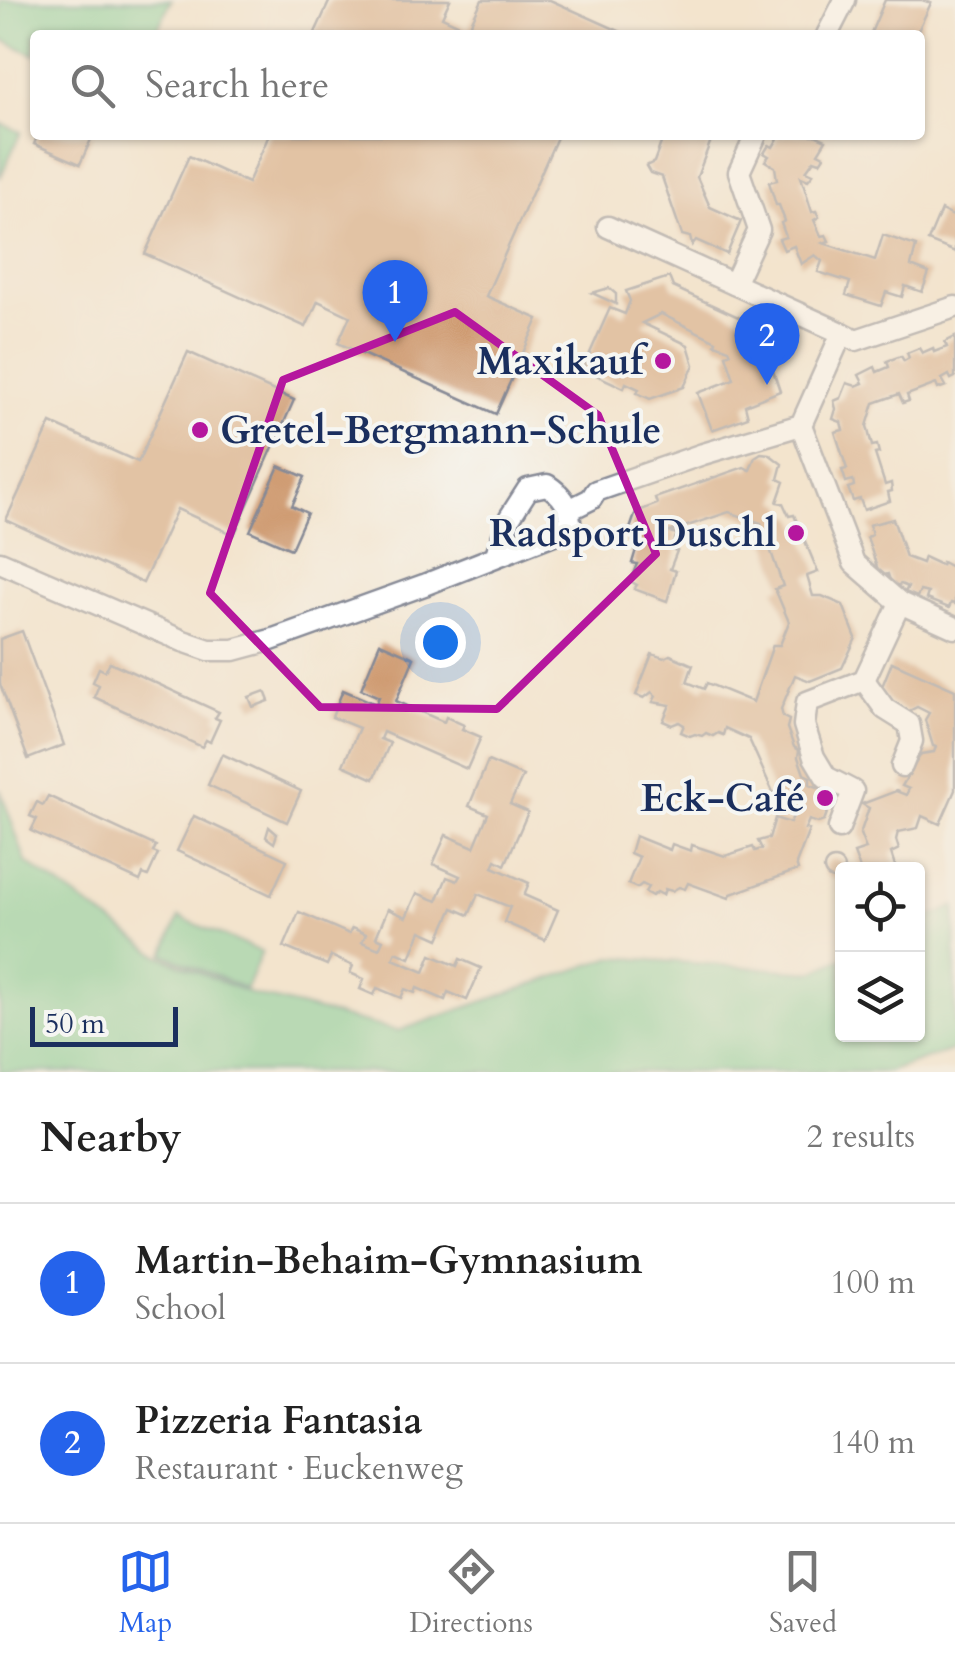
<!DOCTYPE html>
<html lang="en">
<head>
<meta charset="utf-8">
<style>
	body { margin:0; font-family:Cardo,serif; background:#f6f6f6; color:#222 }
	.controls { position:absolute; right:30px; bottom:30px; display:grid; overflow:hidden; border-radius:10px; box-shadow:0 2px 8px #0004 }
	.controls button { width:90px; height:90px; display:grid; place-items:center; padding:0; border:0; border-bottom:2px solid #e0e0e0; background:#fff; color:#222; font:50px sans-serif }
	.scale { position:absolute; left:30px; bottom:25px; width:148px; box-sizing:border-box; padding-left:10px; border:5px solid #1b2f5e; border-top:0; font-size:28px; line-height:35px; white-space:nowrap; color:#1b2f5e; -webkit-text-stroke:8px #f6f6f2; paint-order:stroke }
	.you { position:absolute; left:440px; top:642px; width:35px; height:35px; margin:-25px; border:8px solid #fff; border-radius:50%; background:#1a73e8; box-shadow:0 0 0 15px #1a73e833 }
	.badge { display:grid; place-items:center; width:65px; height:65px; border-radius:50%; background:#2563eb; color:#fff; font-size:32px; font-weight:700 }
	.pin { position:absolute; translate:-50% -82px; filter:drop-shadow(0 2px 5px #0008) }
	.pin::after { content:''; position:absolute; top:52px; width:35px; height:30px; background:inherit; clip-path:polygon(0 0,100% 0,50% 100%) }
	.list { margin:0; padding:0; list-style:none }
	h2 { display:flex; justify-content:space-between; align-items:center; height:130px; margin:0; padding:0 40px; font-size:42px }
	h2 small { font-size:32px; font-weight:400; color:#767676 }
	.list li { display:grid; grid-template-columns:65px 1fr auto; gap:30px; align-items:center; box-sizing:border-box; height:160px; padding:0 40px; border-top:2px solid #e0e0e0 }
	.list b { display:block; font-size:38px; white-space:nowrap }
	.list p { margin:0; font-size:32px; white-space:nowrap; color:#767676 }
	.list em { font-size:32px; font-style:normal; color:#767676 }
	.icon { flex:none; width:55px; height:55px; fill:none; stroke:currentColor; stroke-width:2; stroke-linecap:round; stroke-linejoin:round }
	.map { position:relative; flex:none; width:955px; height:1072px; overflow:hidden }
	.search { position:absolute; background:#fff; box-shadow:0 2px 8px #0004; left:30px; right:30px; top:30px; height:110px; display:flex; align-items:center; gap:25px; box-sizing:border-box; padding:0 35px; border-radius:10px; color:#767676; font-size:38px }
	.sheet { height:450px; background:#fff }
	nav { display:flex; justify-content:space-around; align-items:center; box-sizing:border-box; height:140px; border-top:2px solid #e0e0e0; background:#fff; font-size:28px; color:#767676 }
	nav a { display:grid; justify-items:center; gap:5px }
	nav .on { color:#2563eb }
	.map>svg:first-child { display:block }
</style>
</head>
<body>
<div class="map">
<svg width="955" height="1072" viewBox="0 0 955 1072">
	<rect width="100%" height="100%" fill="#f6f6f2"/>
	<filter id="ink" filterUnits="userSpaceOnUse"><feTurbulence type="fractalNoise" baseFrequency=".01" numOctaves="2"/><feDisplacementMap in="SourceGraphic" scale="20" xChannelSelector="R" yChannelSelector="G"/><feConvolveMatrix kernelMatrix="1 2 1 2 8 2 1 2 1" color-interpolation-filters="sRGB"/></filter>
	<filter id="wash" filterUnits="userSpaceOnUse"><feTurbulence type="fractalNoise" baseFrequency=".0048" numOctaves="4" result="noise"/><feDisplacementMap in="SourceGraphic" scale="40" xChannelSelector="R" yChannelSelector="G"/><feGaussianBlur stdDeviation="2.25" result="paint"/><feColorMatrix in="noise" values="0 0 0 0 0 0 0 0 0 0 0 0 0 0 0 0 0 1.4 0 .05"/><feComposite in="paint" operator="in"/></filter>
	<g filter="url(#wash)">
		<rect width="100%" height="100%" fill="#f3e4cd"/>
		<!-- green -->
		<g fill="#73cd94" stroke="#477e79" stroke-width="2.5">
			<path d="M 0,0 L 171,0 L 155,35 L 35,35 L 35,55 L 0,39 Z"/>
			<path d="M 0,123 L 21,132 L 0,178 Z"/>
			<path d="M 0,789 L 26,862 L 160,956 L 251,994 L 398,1031 L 612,957 L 813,972 L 842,958 L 842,1034 L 918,1034 L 918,924 L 955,906 L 955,1049 L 887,1072 L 0,1072 Z"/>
			<path d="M 179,917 L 262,952 L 246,989 L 164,954 Z"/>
		</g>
		<g id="blocks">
			<!-- building -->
			<g fill="#cf9b72">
				<path d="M 330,0 L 450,0 L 442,17 L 468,29 L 482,0 L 550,0 L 628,35 L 314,35 Z"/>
				<path d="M 885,0 L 922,0 L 931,3 L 916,35 L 870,35 Z"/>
				<path d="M 38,135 L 93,135 L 80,164 L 34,144 Z"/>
				<path d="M 269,135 L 558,135 L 486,296 L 538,319 L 496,414 L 338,343 L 350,316 L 318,301 L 306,327 L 145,254 L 189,156 L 248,183 Z"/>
				<path d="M 664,135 L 713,135 L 697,177 L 710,207 L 741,221 L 727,254 L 696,240 L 692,245 L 690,237 L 682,235 L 662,177 L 650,173 L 646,166 L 654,162 Z"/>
				<path d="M 780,135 L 784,137 L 786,135 L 815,135 L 826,140 L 818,153 L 824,156 L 820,162 L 814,160 L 806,171 L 813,174 L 808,180 L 801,177 L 812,212 L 816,211 L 819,217 L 814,220 L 821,236 L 826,235 L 829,241 L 823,243 L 875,260 L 883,235 L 916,246 L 911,266 L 929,273 L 922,292 L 905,286 L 902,297 L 886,292 L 881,306 L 846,295 L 850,282 L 818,272 L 822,261 L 815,255 L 801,264 L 794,246 L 784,250 L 779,239 L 786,237 L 781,223 L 785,221 L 779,205 L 776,205 L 769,182 L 777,180 L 775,167 L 765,161 L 769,156 L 764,153 L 769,145 L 773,147 Z"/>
				<path d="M 941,210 L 955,217 L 955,252 L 928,241 Z"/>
				<path d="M 669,277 L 673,287 L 758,326 L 780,391 L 745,405 L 748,417 L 712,430 L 698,393 L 734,379 L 726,355 L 731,353 L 729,349 L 715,344 L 716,341 L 661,314 L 642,323 L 688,345 L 694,365 L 684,387 L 650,399 L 637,393 L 639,389 L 626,383 L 624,388 L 583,369 L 610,308 L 625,314 L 630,301 L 626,291 Z"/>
				<path d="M 609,288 L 616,294 L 616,304 L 592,293 Z"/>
				<path d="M 955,337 L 955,377 L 951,379 L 949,375 L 942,379 L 946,386 L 938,389 L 936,384 L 907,395 L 909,401 L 903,403 L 899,394 L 874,403 L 867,426 L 872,446 L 877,445 L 879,453 L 875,454 L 885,485 L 891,483 L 892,491 L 888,492 L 890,501 L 864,510 L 860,499 L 853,501 L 848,488 L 854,486 L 853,480 L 846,482 L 842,470 L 847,469 L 835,432 L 843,430 L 841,422 L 833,419 L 836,409 L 834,401 L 841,398 L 847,383 L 856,386 L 863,383 L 859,375 L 875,367 L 877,372 L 889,367 L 887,361 L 901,356 L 904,361 L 909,358 L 907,353 L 919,348 L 922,353 L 933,348 L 934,352 L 947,347 L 945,342 Z"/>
				<path d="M 188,352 L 294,400 L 234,535 L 177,509 L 143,583 L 6,520 L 51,423 L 138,462 Z"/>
				<path d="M 761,453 L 769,454 L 782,464 L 778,479 L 784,482 L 777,502 L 783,503 L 789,516 L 794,515 L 818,572 L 807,576 L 813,596 L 822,596 L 843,605 L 856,638 L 842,668 L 810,681 L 795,675 L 781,709 L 783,717 L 789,720 L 787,728 L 794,747 L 799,750 L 798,757 L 804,774 L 810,777 L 810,784 L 834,794 L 824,821 L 818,823 L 809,820 L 805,829 L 809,830 L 796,864 L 798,870 L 731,894 L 729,898 L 688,883 L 685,889 L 679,887 L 672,891 L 665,889 L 663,895 L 657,892 L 652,896 L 645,892 L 648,887 L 642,884 L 637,888 L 628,884 L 639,857 L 630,853 L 635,836 L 670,850 L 672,844 L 691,851 L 692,845 L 725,856 L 753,847 L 755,851 L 762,849 L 758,841 L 769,838 L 775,818 L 790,823 L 794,814 L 786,811 L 783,800 L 777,801 L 749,739 L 725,728 L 723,735 L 718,733 L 713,736 L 706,733 L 702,736 L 695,734 L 690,736 L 681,732 L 684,725 L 679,722 L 672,725 L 663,721 L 670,705 L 653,702 L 656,696 L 652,692 L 644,698 L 636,695 L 652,654 L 664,658 L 670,655 L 693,665 L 687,682 L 704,689 L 707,683 L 753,702 L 773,645 L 780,645 L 789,622 L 775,589 L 783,586 L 761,523 L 729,512 L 669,532 L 677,534 L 671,549 L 677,551 L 670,569 L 676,571 L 667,601 L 634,589 L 637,585 L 630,581 L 637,564 L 632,563 L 638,543 L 633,541 L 636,531 L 630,529 L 636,512 L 657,504 L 655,498 L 744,467 L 750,470 L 755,457 Z"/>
				<path d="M 279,466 L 305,477 L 292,506 L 307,513 L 291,549 L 250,531 Z"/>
				<path d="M 893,519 L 906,557 L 922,563 L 924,557 L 941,565 L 942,562 L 955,569 L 955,604 L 951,603 L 949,608 L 926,599 L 928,593 L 920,591 L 917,597 L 905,592 L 908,587 L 901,584 L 892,587 L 888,574 L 880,576 L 867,537 L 872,535 L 869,525 Z"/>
				<path d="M 22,631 L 64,745 L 28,759 L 0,684 L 0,639 Z"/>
				<path d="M 380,643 L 414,658 L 396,701 L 444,722 L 446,717 L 464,725 L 462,729 L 481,737 L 467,769 L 383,732 L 380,739 L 390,743 L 374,779 L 343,765 L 359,728 L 332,717 L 343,690 L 376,704 L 379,697 L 361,689 Z"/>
				<path d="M 110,662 L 219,712 L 215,718 L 220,720 L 210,742 L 206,740 L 202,747 L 94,697 L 99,685 L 93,682 L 99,668 L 105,671 Z"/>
				<path d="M 892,662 L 955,690 L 955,790 L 940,824 L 922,816 L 918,828 L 898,832 L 896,840 L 899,849 L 891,853 L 896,869 L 860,869 L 854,853 L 866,849 L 860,834 L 869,808 L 862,804 L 896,791 L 906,795 L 909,789 L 902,786 L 921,754 L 934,752 L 936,747 L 933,746 L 925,720 L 929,713 L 917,707 L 907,712 L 890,703 L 881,689 Z"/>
				<path d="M 265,691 L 269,701 L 253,707 L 249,697 Z"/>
				<path d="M 222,754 L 301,791 L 287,822 L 208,785 Z"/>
				<path d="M 488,761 L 523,776 L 510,804 L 528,812 L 505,865 L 496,860 L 493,867 L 529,883 L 524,895 L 558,910 L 545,940 L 504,922 L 510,907 L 478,894 L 469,915 L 453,908 L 439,939 L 421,931 L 410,958 L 396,952 L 393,959 L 424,972 L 431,955 L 457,966 L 460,959 L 481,968 L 467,1000 L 448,992 L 445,1000 L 417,988 L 415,993 L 405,989 L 401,998 L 377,988 L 374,995 L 360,989 L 364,979 L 350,973 L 353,966 L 331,956 L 327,965 L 284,947 L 299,912 L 349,934 L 352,928 L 366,934 L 362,942 L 379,949 L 383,940 L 376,937 L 388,909 L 406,917 L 417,893 L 437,901 L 447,877 L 457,881 L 460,876 L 433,864 L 446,835 L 474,847 L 488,814 L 469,806 Z"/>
				<path d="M 48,796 L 156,846 L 153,852 L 158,854 L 148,876 L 143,874 L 140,881 L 31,831 L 37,819 L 30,816 L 37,802 L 43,805 Z"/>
				<path d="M 194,816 L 287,860 L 271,895 L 177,851 Z"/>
				<path d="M 269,827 L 277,834 L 274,843 L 266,837 Z"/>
				<circle cx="834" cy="869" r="10"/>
			</g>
		</g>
	</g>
	<g filter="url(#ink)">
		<use href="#blocks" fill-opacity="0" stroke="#878a96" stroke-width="2.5"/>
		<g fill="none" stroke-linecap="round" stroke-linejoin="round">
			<!-- street casing -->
			<g stroke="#878a96" stroke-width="25">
				<g id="street">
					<path d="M 827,35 L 845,0"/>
					<path d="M 734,284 L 759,230 L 739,172 L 756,135"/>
					<path d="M 842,333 L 856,340 L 955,307"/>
					<path d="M 801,425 L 854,563 L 900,603 L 864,680 L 807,702 L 804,725 L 814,757 L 826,777 L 853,791 L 839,828"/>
					<path d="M 569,510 L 591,499 L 596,491 L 703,454 L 801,425 L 842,333 L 608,227"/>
					<path d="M 0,562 L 183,641 L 209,650 L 234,650 L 271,640 L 424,585 L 561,531 L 570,521 C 568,503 562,495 547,485 L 528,489 L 510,517 L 495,557"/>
					<path d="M 900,603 L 955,628"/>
					<path d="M 864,680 L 885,709 L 909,724 L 912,741 L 902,766"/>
				</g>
			</g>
			<!-- street -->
			<use href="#street" stroke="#fff" stroke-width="20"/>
		</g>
	</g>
	<!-- marked area -->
	<path d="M0 0H955V1072H0ZM 455,312 L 598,415 L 656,554 L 497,709 L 320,707 L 210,593 L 283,380 Z" fill="#f3e4cd" fill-opacity=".55" fill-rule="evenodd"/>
	<path fill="none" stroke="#b5179e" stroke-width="8" stroke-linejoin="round" d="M 455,312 L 598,415 L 656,554 L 497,709 L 320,707 L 210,593 L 283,380 Z"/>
	<!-- markers -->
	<g fill="#b5179e" stroke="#f6f6f2" stroke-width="4">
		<circle cx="663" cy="361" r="10"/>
		<circle cx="200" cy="430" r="10"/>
		<circle cx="796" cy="533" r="10"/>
		<circle cx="825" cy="798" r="10"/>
	</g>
	<g text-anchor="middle" stroke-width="8" stroke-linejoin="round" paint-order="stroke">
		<!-- poi labels -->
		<g font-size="38" font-weight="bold" fill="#1b2f5e" stroke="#f6f6f2" text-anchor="end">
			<text x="643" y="374">Maxikauf</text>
			<text x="220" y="443" text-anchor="start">Gretel-Bergmann-Schule</text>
			<text x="776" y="546">Radsport Duschl</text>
			<text x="805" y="811">Eck-Café</text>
		</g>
	</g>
</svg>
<div class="controls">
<button><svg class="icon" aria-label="locate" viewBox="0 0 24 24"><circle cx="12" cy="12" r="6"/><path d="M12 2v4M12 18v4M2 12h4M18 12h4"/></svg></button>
<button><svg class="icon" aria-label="layers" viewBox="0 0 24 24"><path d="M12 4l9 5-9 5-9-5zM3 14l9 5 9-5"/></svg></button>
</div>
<div class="scale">50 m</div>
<div class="you"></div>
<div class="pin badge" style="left:395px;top:342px">1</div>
<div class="pin badge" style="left:767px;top:385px">2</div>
<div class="search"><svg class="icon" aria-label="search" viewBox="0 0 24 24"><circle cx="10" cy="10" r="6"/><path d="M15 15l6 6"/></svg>Search here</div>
</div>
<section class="sheet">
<h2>Nearby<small>2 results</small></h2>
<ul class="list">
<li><span class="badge">1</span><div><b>Martin-Behaim-Gymnasium</b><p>School</p></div><em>100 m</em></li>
<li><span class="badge">2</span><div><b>Pizzeria Fantasia</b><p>Restaurant · Euckenweg</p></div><em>140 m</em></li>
</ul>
</section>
<nav>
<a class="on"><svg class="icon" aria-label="map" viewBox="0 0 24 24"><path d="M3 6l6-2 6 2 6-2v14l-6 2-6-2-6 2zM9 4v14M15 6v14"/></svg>Map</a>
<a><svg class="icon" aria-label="directions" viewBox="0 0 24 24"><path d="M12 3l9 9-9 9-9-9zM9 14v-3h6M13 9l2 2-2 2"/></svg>Directions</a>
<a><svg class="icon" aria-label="saved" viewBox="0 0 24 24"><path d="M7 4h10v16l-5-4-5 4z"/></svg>Saved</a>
</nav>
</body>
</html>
